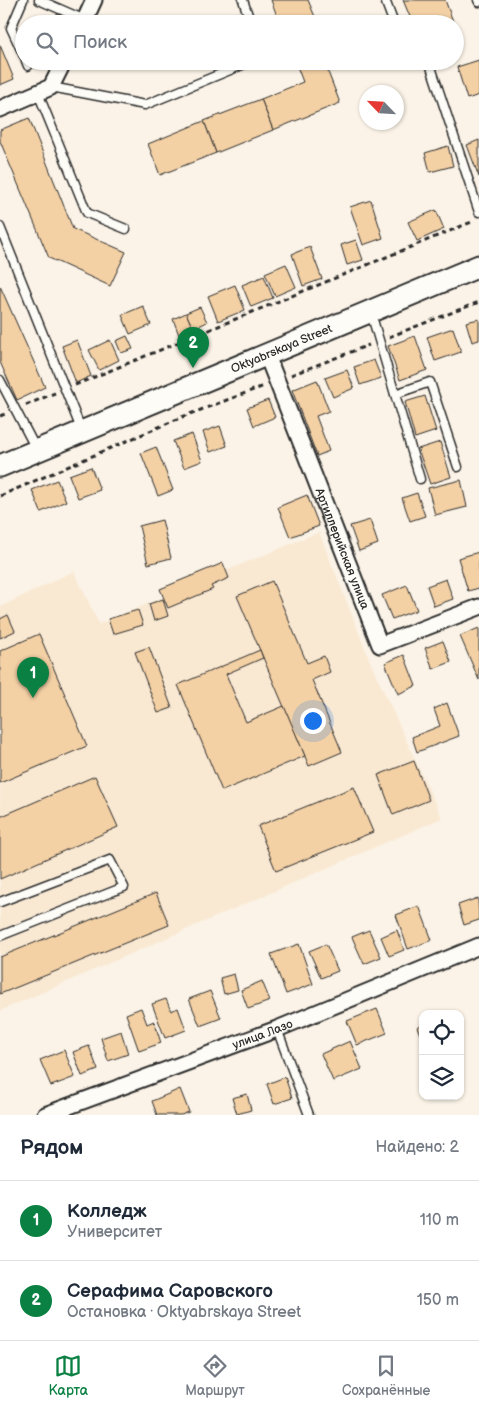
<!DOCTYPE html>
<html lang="ru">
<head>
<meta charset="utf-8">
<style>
	body { margin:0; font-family:"Balsamiq Sans",sans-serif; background:#f6f6f7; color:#1f2937 }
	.controls { position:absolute; right:15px; bottom:15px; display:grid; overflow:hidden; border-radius:10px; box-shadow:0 1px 4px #0004 }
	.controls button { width:45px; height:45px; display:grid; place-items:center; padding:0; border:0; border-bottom:1px solid #e0e1e3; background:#fff; color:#1f2937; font:25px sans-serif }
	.compass { position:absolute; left:359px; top:85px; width:45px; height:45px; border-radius:50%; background:#fff; box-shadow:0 1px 4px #0004; rotate:295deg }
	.you { position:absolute; left:312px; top:720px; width:18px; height:18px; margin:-12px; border:4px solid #fff; border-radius:50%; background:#1a73e8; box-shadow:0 0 0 8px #1a73e833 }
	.badge { display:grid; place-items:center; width:32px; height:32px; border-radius:50%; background:#0b8043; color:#fff; font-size:16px; font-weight:700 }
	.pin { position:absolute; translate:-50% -41px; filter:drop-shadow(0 1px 2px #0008) }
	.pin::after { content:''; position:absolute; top:26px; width:18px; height:15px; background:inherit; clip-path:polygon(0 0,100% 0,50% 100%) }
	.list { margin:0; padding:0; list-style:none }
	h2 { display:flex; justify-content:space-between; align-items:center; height:65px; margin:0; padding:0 20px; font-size:21px }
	h2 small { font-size:16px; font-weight:400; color:#747a83 }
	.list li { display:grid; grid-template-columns:32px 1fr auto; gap:15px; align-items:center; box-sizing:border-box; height:80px; padding:0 20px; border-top:1px solid #e0e1e3 }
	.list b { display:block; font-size:19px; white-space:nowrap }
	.list p { margin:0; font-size:16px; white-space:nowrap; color:#747a83 }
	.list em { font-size:16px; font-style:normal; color:#747a83 }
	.icon { flex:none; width:28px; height:28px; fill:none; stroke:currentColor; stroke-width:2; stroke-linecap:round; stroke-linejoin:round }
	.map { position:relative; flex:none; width:479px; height:1115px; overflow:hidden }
	.search { position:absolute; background:#fff; box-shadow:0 1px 4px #0004; left:15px; right:15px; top:15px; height:55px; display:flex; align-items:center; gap:12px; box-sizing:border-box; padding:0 18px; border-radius:28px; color:#747a83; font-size:19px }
	.sheet { height:225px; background:#fff }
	nav { display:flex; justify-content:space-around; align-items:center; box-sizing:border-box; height:70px; border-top:1px solid #e0e1e3; background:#fff; font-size:14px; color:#747a83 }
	nav a { display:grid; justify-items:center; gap:2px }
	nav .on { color:#0b8043 }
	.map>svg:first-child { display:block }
</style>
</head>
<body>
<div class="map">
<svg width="479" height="1115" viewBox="0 0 479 1115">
	<rect width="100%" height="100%" fill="#fbf3e7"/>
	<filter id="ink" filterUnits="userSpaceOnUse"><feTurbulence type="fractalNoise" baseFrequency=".02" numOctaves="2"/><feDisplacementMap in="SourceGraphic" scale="10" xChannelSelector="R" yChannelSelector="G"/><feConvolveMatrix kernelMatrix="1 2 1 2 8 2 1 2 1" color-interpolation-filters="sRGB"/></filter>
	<g filter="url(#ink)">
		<!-- built -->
		<path fill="#f9e9d3" d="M 319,532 L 372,666 L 442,818 L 0,1011 L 0,607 L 74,571 L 99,624 Z"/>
		<!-- building -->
		<g fill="#f4d1a5" stroke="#2b2b2b">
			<path d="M 271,0 L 308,0 L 318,24 L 280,24 Z"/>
			<path d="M 403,0 L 445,0 L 454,24 L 413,24 Z"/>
			<path d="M 0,45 L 14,79 L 0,85 Z"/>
			<path d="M 479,60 L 479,95 L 467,99 L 457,67 Z"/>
			<path d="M 295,61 L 332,61 L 335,69 L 328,72 L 340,103 L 273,130 L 261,99 L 303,82 Z"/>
			<path d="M 261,99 L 273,130 L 216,153 L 204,121 Z"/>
			<path d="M 29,118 L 73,229 L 126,252 L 110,286 L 49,258 L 0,141 L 0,130 Z"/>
			<path d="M 204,121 L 216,153 L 160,175 L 148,144 Z"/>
			<path d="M 479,140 L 479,177 L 467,145 Z"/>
			<path d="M 448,146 L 453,166 L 430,172 L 425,153 Z"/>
			<path d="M 371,200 L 383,238 L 363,245 L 350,207 Z"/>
			<path d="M 436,210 L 444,229 L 417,241 L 408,222 Z"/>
			<path d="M 356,240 L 363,260 L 347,265 L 341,245 Z"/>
			<path d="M 310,247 L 322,279 L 303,286 L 292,254 Z"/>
			<path d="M 286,264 L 296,287 L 275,296 L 265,273 Z"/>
			<path d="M 264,276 L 273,298 L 251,307 L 242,285 Z"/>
			<path d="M 235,285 L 245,310 L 218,321 L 208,296 Z"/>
			<path d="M 0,286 L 45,387 L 17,400 L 0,362 Z"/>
			<path d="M 143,306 L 151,325 L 130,334 L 122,315 Z"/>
			<path d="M 200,307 L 207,322 L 193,329 L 186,313 Z"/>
			<path d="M 186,313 L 193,329 L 179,335 L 173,319 Z"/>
			<path d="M 479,319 L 479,340 L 472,342 L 466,322 Z"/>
			<path d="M 453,328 L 461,352 L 435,361 L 427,337 Z"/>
			<path d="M 127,336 L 133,349 L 121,353 L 116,341 Z"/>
			<path d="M 415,336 L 427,370 L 400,380 L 388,346 Z"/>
			<path d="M 77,340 L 91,376 L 76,383 L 62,346 Z"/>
			<path d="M 110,340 L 119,360 L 99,370 L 89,350 Z"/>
			<path d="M 374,360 L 381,378 L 360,385 L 354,367 Z"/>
			<path d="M 347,370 L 354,388 L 333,397 L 325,378 Z"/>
			<path d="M 317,380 L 329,411 L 316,416 L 329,451 L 317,456 L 292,390 Z"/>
			<path d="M 425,396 L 436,431 L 415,438 L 405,402 Z"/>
			<path d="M 268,400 L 275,417 L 254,426 L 247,408 Z"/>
			<path d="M 220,426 L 227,446 L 210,452 L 203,432 Z"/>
			<path d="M 192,434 L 202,461 L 184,468 L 173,441 Z"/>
			<path d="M 440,442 L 451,477 L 430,484 L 418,449 Z"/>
			<path d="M 156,447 L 173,490 L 158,496 L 141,453 Z"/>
			<path d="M 91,467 L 100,490 L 78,498 L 69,475 Z"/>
			<path d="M 57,480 L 66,501 L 41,512 L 32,490 Z"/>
			<path d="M 461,480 L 467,507 L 435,515 L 428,488 Z"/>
			<path d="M 417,493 L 425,516 L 410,521 L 402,498 Z"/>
			<path d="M 307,495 L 319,526 L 290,537 L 278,507 Z"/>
			<path d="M 162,520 L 171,558 L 148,564 L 139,526 Z"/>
			<path d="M 370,520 L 378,544 L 359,551 L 350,526 Z"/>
			<path d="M 479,552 L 479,588 L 468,591 L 458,558 Z"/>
			<path d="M 223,563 L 229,578 L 211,586 L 213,589 L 168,608 L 160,589 Z"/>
			<path d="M 446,579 L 453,599 L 434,606 L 427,586 Z"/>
			<path d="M 272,581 L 307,663 L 324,656 L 330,672 L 312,680 L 342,752 L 309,766 L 237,596 Z"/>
			<path d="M 407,585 L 417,610 L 392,619 L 382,595 Z"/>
			<path d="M 163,599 L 168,616 L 154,621 L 149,604 Z"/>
			<path d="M 138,610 L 143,625 L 113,634 L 108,619 Z"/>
			<path d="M 8,615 L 15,631 L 0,638 L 0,619 Z"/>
			<path d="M 479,628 L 479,680 L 460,636 Z"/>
			<path d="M 39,634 L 87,746 L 0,783 L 0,651 Z"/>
			<path d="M 443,641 L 451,662 L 433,669 L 425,648 Z"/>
			<path d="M 149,647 L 172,708 L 158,713 L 135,652 Z"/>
			<path d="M 260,650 L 263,658 L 226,674 L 246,722 L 284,706 L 305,756 L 222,791 L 178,685 Z"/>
			<path d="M 404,655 L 416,686 L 398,694 L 385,663 Z"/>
			<path d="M 447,703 L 459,736 L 417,752 L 412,737 L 440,726 L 434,709 Z"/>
			<path d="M 414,761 L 429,800 L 393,815 L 378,775 Z"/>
			<path d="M 95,776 L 118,827 L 0,879 L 0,817 Z"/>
			<path d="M 354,787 L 373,832 L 276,871 L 258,826 Z"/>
			<path d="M 156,893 L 169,925 L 0,994 L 0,957 Z"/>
			<path d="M 478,898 L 479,920 L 464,925 L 458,905 Z"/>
			<path d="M 419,906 L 432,940 L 408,949 L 396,915 Z"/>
			<path d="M 369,930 L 381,957 L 364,964 L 352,937 Z"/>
			<path d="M 397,930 L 404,950 L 389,956 L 381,937 Z"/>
			<path d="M 299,944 L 313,984 L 286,994 L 271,954 Z"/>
			<path d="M 326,944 L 338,971 L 321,978 L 309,951 Z"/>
			<path d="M 234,974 L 238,990 L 224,994 L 220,978 Z"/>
			<path d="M 262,981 L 270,1001 L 248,1009 L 241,990 Z"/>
			<path d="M 210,991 L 221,1018 L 200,1026 L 189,999 Z"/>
			<path d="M 166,999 L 171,1011 L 178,1008 L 186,1030 L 165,1038 L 152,1004 Z"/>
			<path d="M 141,1008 L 147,1024 L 154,1021 L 161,1043 L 139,1051 L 126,1014 Z"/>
			<path d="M 377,1009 L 387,1033 L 357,1045 L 347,1021 Z"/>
			<path d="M 423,1024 L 423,1042 L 417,1027 Z"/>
			<path d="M 121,1031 L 128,1054 L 108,1061 L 101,1038 Z"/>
			<path d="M 350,1041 L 362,1069 L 333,1081 L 321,1054 Z"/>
			<path d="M 89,1046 L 98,1070 L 82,1076 L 73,1052 Z"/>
			<path d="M 64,1050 L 75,1077 L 51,1086 L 40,1060 Z"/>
			<path d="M 285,1077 L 292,1098 L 274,1104 L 267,1084 Z"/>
			<path d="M 180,1089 L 189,1112 L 181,1115 L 157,1115 L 152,1101 Z"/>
			<path d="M 247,1094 L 251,1110 L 237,1114 L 232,1098 Z"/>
		</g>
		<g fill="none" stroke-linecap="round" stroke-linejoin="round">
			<!-- lane casing -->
			<g stroke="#2b2b2b" stroke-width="11">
				<g id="lane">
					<path d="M 23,0 L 11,28 L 24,56"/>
					<path d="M 39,0 L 85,20"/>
					<path d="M 243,0 L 251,24"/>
					<path d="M 385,0 L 394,24"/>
					<path d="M 478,0 L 479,2"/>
					<path d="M 26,61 L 28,66"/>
					<path d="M 431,67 L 479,212"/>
					<path d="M 51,87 L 145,105 L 252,61"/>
					<path d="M 38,93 L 87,213 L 126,229"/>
					<path d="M 0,227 L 81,429"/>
					<path d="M 371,313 L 420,479"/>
					<path d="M 0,380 L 36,449"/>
					<path d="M 395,394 L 430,382 L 458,467"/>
					<path d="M 0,902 L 110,860 L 124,887 L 0,936"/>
					<path d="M 277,1029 L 309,1115"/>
				</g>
			</g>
			<!-- street casing -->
			<g stroke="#2b2b2b" stroke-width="19">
				<g id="street">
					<path d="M 83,24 L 94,0"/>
					<path d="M 0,109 L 51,87 L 64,61"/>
					<path id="s1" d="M 266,353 L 380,645 L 479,607"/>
					<path id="s2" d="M 45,1115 L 277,1029 L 479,946"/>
				</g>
			</g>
			<!-- secondary casing -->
			<g stroke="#2b2b2b" stroke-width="25">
				<g id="secondary">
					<path id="s3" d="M 0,466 L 479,266"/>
				</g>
			</g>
			<!-- path -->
			<g stroke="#2b2b2b" stroke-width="3" stroke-dasharray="5 4" stroke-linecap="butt">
				<path d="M 389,337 L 479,302"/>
				<path d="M 291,375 L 369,345"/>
				<path d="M 75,385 L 474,221"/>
				<path d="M 26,405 L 55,393"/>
				<path d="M 0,416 L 7,413"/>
				<path d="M 0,496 L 182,417 L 264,386"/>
			</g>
			<!-- lane -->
			<use href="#lane" stroke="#fdfcf7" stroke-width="8"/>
			<!-- street -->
			<use href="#street" stroke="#fdfcf7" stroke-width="15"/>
			<!-- secondary -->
			<use href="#secondary" stroke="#fdfcf7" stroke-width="21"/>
		</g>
	</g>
	<g text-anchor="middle" stroke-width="5" stroke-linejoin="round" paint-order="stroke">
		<!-- street labels -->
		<g font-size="12" fill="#2b2b2b" stroke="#fdfcf7">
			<text dy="4" stroke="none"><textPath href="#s3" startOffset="305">Oktyabrskaya Street</textPath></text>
			<text dy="4" stroke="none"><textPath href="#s1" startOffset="210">Артиллерийская улица</textPath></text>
			<text dy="4" stroke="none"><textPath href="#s2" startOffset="232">улица Лазо</textPath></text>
		</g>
	</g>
</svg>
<div class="controls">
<button><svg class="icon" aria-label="locate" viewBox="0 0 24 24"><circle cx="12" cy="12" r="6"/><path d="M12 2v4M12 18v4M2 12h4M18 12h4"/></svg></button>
<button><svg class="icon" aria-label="layers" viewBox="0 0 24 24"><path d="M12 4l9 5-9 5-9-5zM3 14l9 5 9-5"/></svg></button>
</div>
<svg class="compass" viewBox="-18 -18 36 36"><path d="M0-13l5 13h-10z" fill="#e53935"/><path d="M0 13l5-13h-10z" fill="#747a83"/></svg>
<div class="you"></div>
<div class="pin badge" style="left:33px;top:698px">1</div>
<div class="pin badge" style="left:193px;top:368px">2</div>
<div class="search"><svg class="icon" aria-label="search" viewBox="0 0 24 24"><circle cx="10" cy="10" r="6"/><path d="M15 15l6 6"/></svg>Поиск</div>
</div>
<section class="sheet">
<h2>Рядом<small>Найдено: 2</small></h2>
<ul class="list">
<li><span class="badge">1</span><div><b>Колледж</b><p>Университет</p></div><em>110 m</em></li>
<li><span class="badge">2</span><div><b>Серафима Саровского</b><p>Остановка · Oktyabrskaya Street</p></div><em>150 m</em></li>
</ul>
</section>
<nav>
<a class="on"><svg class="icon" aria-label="map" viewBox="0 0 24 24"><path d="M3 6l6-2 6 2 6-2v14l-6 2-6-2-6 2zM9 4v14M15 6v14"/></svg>Карта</a>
<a><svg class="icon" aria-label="directions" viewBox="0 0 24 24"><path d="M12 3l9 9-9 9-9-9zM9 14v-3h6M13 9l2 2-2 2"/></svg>Маршрут</a>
<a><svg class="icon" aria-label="saved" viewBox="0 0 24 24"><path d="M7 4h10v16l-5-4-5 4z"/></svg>Сохранённые</a>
</nav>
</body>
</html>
